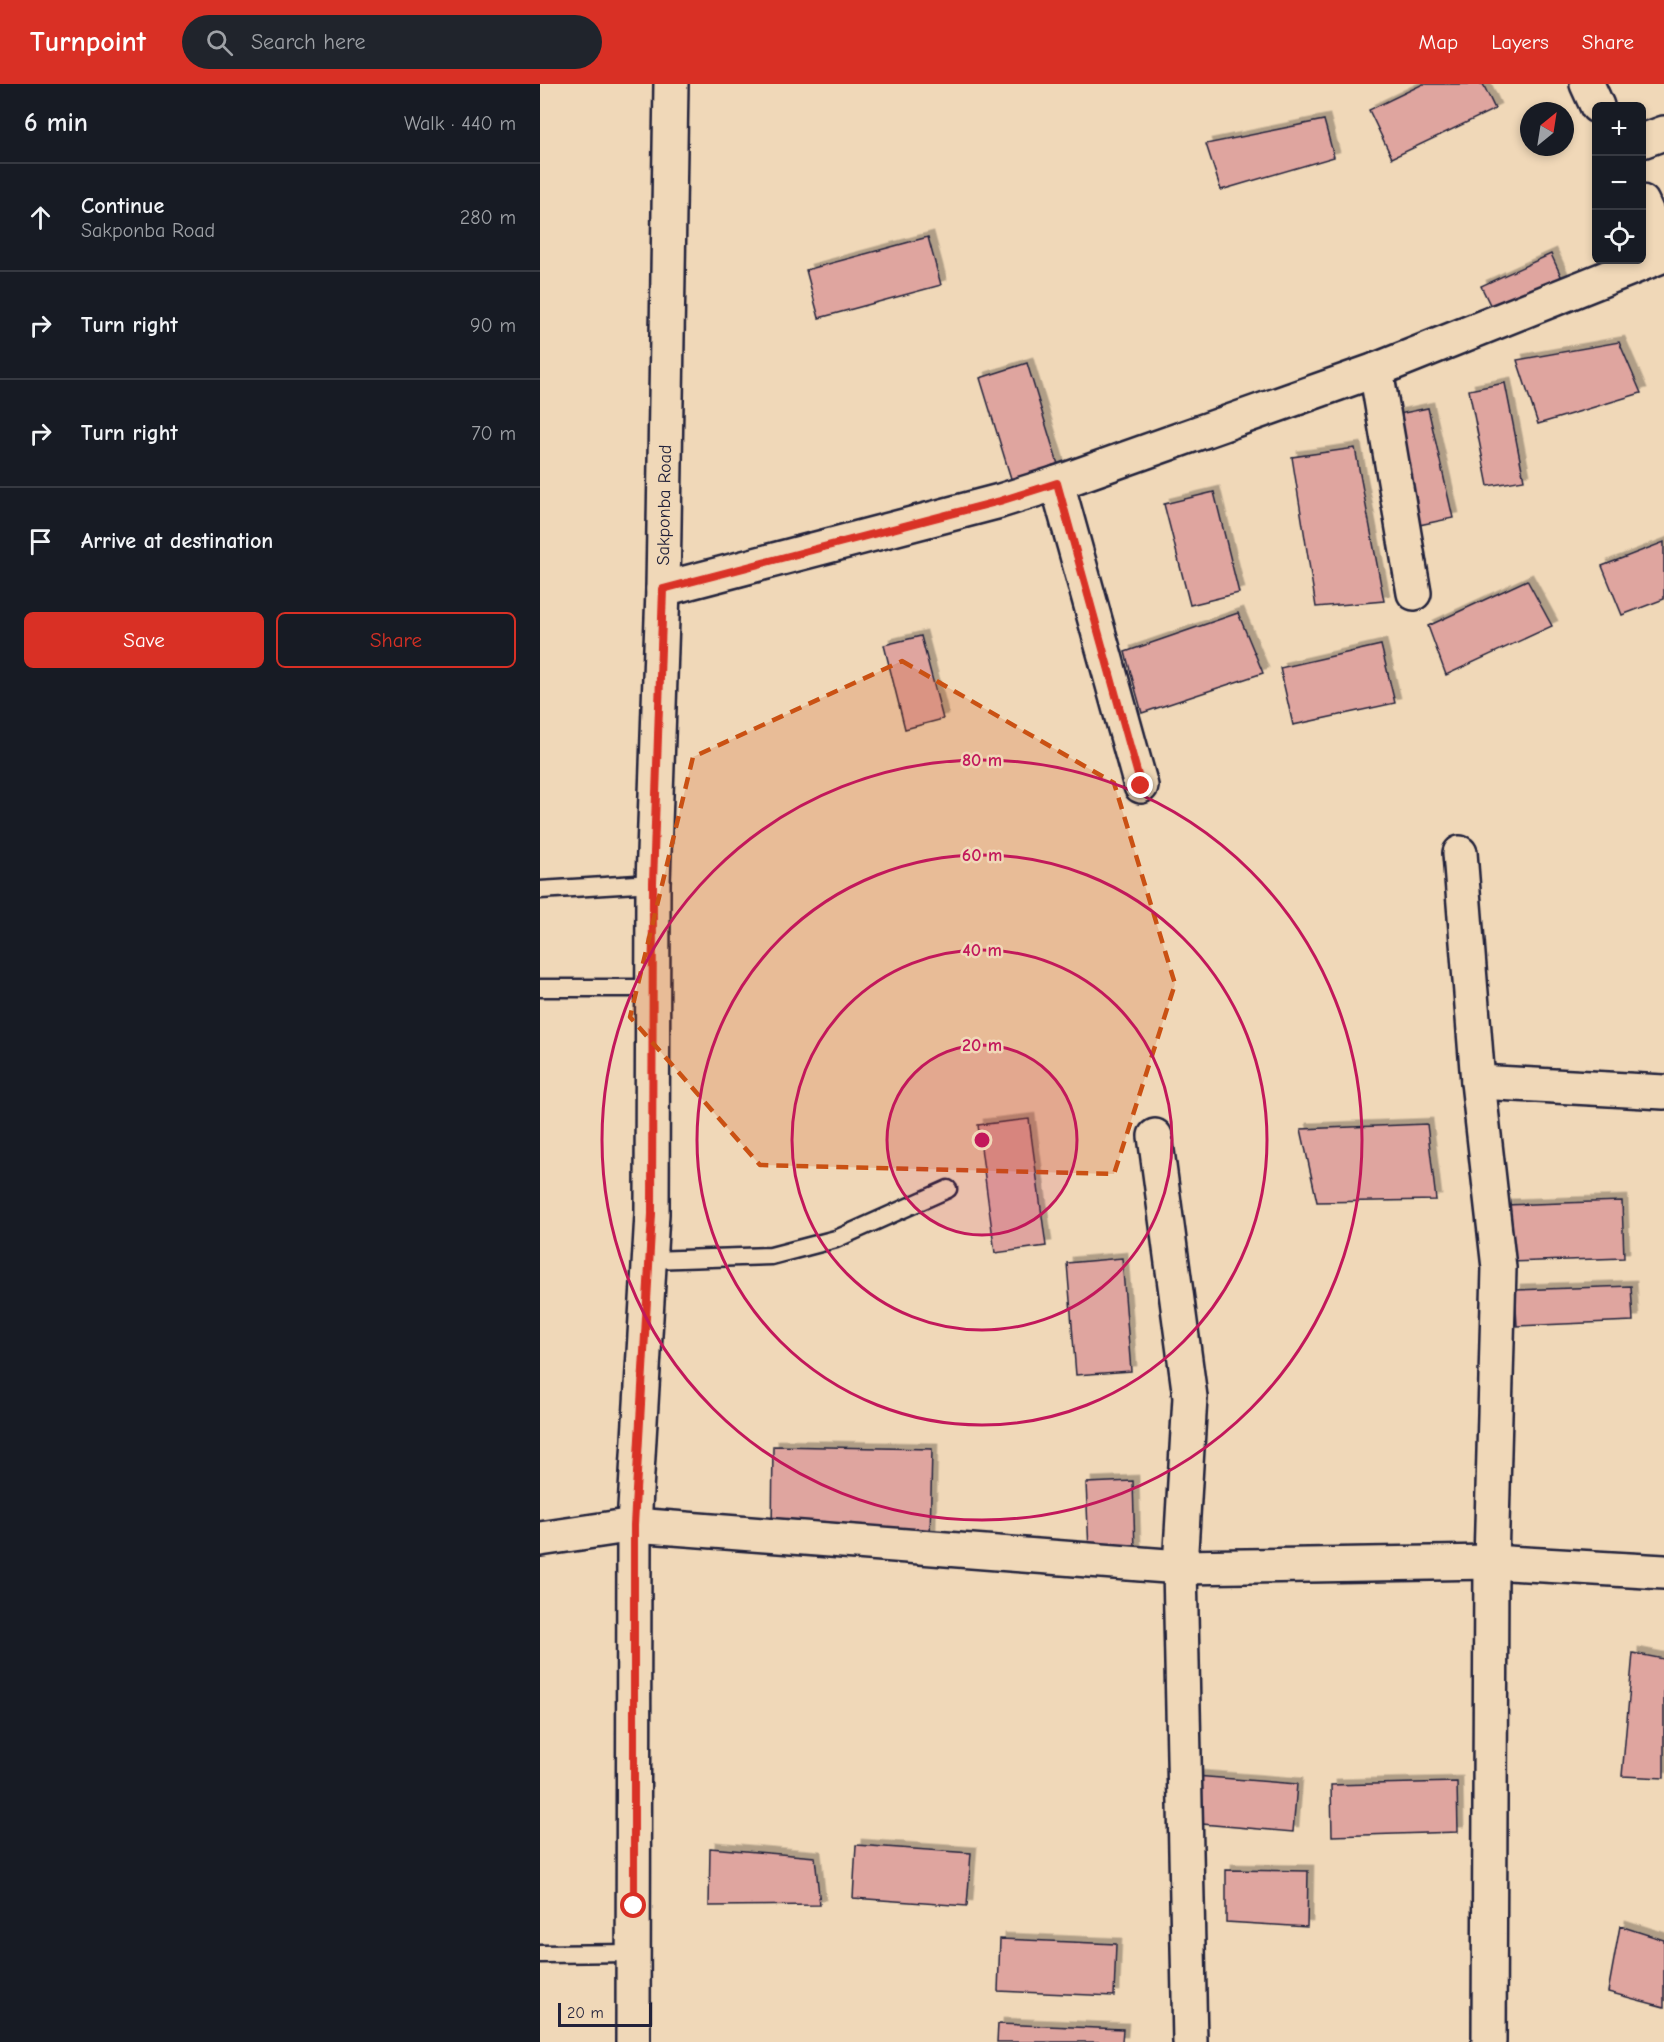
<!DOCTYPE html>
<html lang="en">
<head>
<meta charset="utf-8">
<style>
	body { margin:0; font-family:"Comic Neue",sans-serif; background:#20242c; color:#f1f3f6 }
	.controls { position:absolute; right:18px; top:18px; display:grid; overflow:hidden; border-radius:9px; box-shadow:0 3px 9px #0003 }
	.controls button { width:54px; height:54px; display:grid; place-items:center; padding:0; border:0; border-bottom:2px solid #363941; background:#171b24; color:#f1f3f6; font:30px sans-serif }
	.compass { position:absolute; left:980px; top:18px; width:54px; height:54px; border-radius:50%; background:#171b24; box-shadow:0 3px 9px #0003; rotate:30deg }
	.scale { position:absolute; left:18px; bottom:15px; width:94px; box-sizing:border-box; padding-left:6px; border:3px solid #22223b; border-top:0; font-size:16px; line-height:21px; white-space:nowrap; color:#22223b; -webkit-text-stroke:4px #f0d8b8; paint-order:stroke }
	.stop { position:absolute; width:18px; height:18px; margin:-14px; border:4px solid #d93025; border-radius:50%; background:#fff }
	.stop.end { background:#d93025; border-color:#fff; box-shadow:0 2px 6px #0008 }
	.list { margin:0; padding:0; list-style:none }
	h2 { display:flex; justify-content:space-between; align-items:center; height:78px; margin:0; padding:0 24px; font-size:26px }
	h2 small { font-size:20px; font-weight:400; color:#9ea1a6 }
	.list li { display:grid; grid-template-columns:39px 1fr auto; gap:18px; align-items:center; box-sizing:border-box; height:108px; padding:0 24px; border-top:2px solid #363941 }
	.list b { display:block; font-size:22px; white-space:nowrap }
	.list p { margin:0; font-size:20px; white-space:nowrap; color:#9ea1a6 }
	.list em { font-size:20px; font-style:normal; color:#9ea1a6 }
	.actions { display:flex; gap:12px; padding:18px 24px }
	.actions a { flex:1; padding:14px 0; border:2px solid #d93025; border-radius:9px; text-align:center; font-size:21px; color:#d93025 }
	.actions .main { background:#d93025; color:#fff }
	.icon { flex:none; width:33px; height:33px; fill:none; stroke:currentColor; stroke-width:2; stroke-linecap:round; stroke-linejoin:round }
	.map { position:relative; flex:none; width:1124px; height:1958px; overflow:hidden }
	header { display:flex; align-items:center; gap:36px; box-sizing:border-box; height:84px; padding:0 30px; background:#d93025; color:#fff }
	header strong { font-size:28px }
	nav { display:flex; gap:33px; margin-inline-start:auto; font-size:21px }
	.search { width:420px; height:54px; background:#20242c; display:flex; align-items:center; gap:15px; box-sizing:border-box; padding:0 21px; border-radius:33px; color:#9ea1a6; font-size:22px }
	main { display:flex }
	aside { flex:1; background:#171b24 }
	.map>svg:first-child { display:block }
</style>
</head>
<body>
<header>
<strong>Turnpoint</strong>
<div class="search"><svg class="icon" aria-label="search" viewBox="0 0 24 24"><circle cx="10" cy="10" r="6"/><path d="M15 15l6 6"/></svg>Search here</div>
<nav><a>Map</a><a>Layers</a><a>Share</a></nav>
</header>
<main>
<aside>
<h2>6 min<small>Walk · 440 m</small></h2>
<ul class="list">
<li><svg class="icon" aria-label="ahead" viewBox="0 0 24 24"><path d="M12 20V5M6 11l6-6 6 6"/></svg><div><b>Continue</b><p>Sakponba Road</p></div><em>280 m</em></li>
<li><svg class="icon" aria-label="right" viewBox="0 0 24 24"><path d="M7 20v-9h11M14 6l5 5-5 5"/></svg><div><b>Turn right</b></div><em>90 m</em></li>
<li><svg class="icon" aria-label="right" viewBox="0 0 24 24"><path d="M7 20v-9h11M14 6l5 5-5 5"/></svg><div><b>Turn right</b></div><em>70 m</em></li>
<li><svg class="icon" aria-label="arrive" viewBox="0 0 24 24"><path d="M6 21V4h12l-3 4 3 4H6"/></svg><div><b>Arrive at destination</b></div></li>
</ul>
<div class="actions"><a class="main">Save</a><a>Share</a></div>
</aside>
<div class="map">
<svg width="1124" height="1958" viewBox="0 0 1124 1958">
	<defs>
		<filter id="shadow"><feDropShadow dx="5.5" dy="-5.5" stdDeviation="0" flood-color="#0004"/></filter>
	</defs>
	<rect width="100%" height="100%" fill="#f0d8b8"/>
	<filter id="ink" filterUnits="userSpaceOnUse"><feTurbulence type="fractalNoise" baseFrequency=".0167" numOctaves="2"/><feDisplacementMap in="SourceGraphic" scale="12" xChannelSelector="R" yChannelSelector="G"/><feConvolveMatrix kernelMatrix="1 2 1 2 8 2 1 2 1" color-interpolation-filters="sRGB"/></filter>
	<g filter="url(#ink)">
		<!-- building -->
		<g fill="#dfa59f" stroke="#22223b" stroke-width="1.5" filter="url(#shadow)">
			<path d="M 883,0 L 943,0 L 955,25 L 852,74 L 829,26 Z"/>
			<path d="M 784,36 L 794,73 L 681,106 L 666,60 Z"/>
			<path d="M 388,153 L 401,201 L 279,234 L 266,186 Z"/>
			<path d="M 1011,170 L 1026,203 L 957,235 L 941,202 Z"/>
			<path d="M 1079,258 L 1101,309 L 998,340 L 977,276 Z"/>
			<path d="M 487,279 L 520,387 L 473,401 L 440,294 Z"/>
			<path d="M 965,299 L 984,396 L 948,402 L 929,306 Z"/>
			<path d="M 888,324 L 913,434 L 879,441 L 854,331 Z"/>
			<path d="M 815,364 L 844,517 L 776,523 L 752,373 Z"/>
			<path d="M 674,408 L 699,509 L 650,521 L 624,420 Z"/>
			<path d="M 1124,458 L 1124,515 L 1082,531 L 1062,482 Z"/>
			<path d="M 987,496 L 1012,542 L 906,591 L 888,542 Z"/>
			<path d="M 698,529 L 723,589 L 602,629 L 585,568 Z"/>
			<path d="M 381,552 L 403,635 L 365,645 L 344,561 Z"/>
			<path d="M 841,561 L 855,619 L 753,641 L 740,584 Z"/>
			<path d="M 489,1035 L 506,1162 L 455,1169 L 438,1041 Z"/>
			<path d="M 887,1040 L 896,1116 L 777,1118 L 761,1045 Z"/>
			<path d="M 1082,1117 L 1084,1174 L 969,1178 L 966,1121 Z"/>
			<path d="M 582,1174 L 591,1287 L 536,1291 L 527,1179 Z"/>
			<path d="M 1091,1202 L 1093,1237 L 977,1242 L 975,1206 Z"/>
			<path d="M 233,1362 L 392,1365 L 390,1454 L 232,1450 Z"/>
			<path d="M 593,1397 L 595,1466 L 549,1467 L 546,1399 Z"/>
			<path d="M 1093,1569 L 1124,1575 L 1124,1694 L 1082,1692 Z"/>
			<path d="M 655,1692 L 757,1700 L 753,1748 L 651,1739 Z"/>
			<path d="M 917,1698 L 918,1748 L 792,1752 L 791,1701 Z"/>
			<path d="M 316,1761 L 431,1769 L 427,1822 L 313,1814 Z"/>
			<path d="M 170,1764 L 275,1773 L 280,1821 L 169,1822 Z"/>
			<path d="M 686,1786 L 768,1787 L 767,1843 L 686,1838 Z"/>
			<path d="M 1080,1842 L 1124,1856 L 1124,1923 L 1068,1908 Z"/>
			<path d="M 460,1855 L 576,1860 L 574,1912 L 458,1907 Z"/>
			<path d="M 458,1940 L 583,1945 L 582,1958 L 457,1958 Z"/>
		</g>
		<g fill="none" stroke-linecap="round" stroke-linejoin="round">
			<!-- lane casing -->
			<g stroke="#22223b" stroke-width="21">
				<g id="lane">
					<path d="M 0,806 L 113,799"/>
					<path d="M 0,904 L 113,904"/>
					<path d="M 110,1176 L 231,1172 L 296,1155 L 408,1105"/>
					<path d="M 0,1870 L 94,1869"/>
				</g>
			</g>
			<!-- street casing -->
			<g stroke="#22223b" stroke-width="38">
				<g id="street">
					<path d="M 1047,0 L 1057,22"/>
					<path d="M 1102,57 L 1124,49"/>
					<path d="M 1102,118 L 1124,165"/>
					<path d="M 836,286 L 874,509"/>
					<path d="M 517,399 L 601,702"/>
					<path d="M 123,505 L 460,417 L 517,399 L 836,286 L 1124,171"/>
					<path d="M 920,769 L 938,998 L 959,1184 L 951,1478 L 949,1958"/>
					<path d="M 938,998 L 1124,1008"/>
					<path d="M 615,1052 L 650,1313 L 640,1483 L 650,1958"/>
					<path d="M 0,1455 L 94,1441 L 640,1483 L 951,1478 L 1124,1488"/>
				</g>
			</g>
			<!-- secondary casing -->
			<g stroke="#22223b" stroke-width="38">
				<path id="secondary" d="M 93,1958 L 94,1441 L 112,1130 L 113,799 L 123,505 L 131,0"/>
			</g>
			<!-- lane -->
			<use href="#lane" stroke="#f0d8b8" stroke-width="16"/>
			<!-- street -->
			<use href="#street" stroke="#f0d8b8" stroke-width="33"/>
			<!-- secondary -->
			<use href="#secondary" stroke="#f0d8b8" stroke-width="33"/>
		</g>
	</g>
	<g fill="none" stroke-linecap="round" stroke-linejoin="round" filter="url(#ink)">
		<!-- route -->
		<path stroke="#d93025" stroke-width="8" d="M 94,1822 L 94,1441 L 112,1130 L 113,799 L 123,505 L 460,417 L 517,399 L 601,702"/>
	</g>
	<!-- marked area -->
	<path fill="#ca5113" fill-opacity="0.2" stroke="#ca5113" stroke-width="4.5" stroke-dasharray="12 8" stroke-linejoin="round" d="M 362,577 L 574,699 L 635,900 L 574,1090 L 220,1081 L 90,933 L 153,673 Z"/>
	<!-- distance rings -->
	<circle cx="442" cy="1056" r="95" fill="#c2185b" fill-opacity=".12"/>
	<g fill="none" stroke="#c2185b" stroke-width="3">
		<circle cx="442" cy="1056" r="95"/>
		<circle cx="442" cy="1056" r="190"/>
		<circle cx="442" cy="1056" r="285"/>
		<circle cx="442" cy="1056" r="380"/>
	</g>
	<g text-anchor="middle" stroke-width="5" stroke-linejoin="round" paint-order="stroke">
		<!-- street labels -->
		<g font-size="18" fill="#22223b" stroke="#f0d8b8">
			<text transform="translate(124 421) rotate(-89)" y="6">Sakponba Road</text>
		</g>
	</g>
	<circle cx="442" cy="1056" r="9" fill="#c2185b" stroke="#f0d8b8" stroke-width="3"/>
	<g font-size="18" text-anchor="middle" font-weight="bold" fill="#c2185b" stroke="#f0d8b8" stroke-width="5" stroke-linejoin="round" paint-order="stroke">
		<text x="442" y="682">80 m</text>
		<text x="442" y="777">60 m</text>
		<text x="442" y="872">40 m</text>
		<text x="442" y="967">20 m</text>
	</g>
</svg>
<div class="controls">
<button>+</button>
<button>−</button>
<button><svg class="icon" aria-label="locate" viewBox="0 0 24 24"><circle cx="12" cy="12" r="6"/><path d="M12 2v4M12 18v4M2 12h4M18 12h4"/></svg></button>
</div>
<svg class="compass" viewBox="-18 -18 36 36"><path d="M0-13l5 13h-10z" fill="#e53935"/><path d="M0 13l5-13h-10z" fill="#9ea1a6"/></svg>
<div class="scale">20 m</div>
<div class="stop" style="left:94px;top:1822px"></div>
<div class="stop end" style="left:601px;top:702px"></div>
</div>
</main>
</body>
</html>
